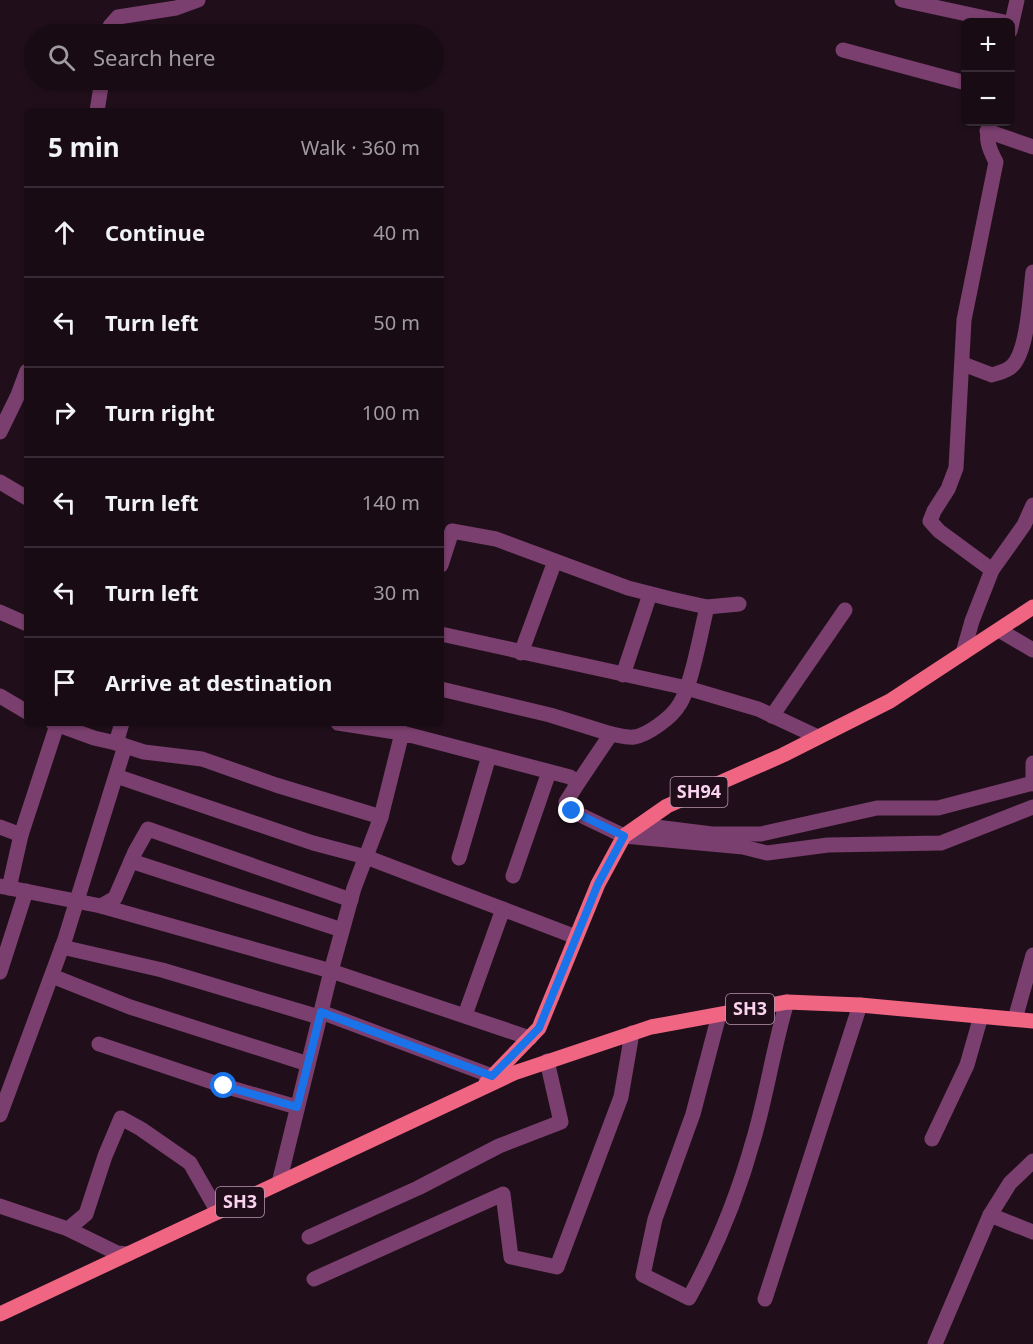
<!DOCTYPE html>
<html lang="en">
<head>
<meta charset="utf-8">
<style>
	body { margin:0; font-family:"Noto Sans",sans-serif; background:#251922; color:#f1f3f6 }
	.controls { position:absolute; right:18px; top:18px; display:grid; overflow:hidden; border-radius:9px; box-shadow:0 2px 4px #0004 }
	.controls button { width:54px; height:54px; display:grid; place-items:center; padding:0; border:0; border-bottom:2px solid #362b34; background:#180b14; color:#f1f3f6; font:30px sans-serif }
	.stop { position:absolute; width:18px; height:18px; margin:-14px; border:4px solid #1a73e8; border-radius:50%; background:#fff }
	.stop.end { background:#1a73e8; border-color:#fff; box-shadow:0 2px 6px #0008 }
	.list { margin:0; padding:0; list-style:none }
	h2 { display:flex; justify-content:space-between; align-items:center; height:78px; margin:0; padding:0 24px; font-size:26px }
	h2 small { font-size:20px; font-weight:400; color:#9f9ba0 }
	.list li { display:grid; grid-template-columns:39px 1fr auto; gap:18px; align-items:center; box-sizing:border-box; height:90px; padding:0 24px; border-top:2px solid #362b34 }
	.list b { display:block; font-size:22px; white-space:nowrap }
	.list em { font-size:20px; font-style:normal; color:#9f9ba0 }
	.icon { flex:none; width:33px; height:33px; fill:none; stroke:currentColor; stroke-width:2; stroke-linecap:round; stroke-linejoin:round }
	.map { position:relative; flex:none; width:1033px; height:1344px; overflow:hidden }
	.search { position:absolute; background:#180b14; box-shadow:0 2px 4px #0004; left:24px; top:24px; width:420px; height:66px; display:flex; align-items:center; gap:15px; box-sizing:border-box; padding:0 21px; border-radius:33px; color:#9f9ba0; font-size:22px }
	.panel { position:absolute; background:#180b14; box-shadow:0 2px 4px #0004; left:24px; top:108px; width:420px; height:618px; border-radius:9px }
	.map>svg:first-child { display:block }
</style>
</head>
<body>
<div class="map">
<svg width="1033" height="1344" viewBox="0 0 1033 1344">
	<rect width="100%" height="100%" fill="#200f1a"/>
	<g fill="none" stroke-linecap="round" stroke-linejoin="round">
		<!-- minor -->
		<g stroke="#7a3f6e" stroke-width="15">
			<path d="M 902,0 L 1004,22"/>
			<path d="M 1010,31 L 1017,0"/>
			<path d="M 109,34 L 110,26 L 118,17 L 176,8 L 198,0"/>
			<path d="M 843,50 L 966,83"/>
			<path d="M 97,111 L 102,80"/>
			<path d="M 987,131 L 1033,147"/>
			<path d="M 963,364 L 992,375 C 998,373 1008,371 1013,365 C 1028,349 1030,294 1033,272"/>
			<path d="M 0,432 L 18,395 L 27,371"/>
			<path d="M 0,482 L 27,498"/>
			<path d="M 441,565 L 452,531 L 496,539 L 628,588 L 671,599 L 707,607 L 739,604"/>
			<path d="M 992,570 L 1024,525 L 1033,505"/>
			<path d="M 0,612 L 27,624"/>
			<path d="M 999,630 L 1033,650"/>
			<path d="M 441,634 L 687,688 L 758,709 L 818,737"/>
			<path d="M 521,653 L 555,561"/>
			<path d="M 963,653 L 972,621 L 992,570 L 939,531 L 930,521 L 934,511 L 948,489 L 956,468 L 964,320 L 996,162 C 988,147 985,138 990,122"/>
			<path d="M 623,675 L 650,594"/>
			<path d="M 441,689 L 550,715 L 611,734 L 578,783"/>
			<path d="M 0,696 L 27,712"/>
			<path d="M 772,716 L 845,610"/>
			<path d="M 53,723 L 94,738 L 116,743 L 122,723"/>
			<path d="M 338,723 L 402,733"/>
			<path d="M 611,734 C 618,735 627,738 634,737 C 648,735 672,717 679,705 C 691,688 701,631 707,607"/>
			<path d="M 116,743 L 144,752 L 202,759 L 276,785 L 381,817"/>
			<path d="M 116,776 L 313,843 L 366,857 L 576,937"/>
			<path d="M 1033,784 L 1033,763"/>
			<path d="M 640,825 L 712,834 L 761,834 L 877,808 L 938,808 L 1033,783"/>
			<path d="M 0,827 L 21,835 L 57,725"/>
			<path d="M 459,858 L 489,756"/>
			<path d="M 131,861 L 342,930"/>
			<path d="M 513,876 L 549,772"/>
			<path d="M 0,886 L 101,906 L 115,898 L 135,852 L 148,829 L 351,900"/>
			<path d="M 9,888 L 21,835"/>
			<path d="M 101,906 L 331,971 L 530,1038"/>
			<path d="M 62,947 L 162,970 L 319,1017"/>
			<path d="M 0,972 L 26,891"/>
			<path d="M 52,976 L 130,1007 L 308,1064"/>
			<path d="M 321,1012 L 492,1076"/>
			<path d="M 465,1015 L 503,909"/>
			<path d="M 719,1015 L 693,1114 L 655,1219 L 643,1275 L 689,1298 C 716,1249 738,1195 753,1141 C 767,1095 773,1048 787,1002"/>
			<path d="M 1015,1019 L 1033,955"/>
			<path d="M 99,1044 L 224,1086 L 297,1107"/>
			<path d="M 0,1115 L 65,939 L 125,746"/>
			<path d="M 932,1139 L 967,1065 L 981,1016"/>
			<path d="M 279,1183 L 331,971 L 354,888 L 381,817 L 402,733 L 570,777 L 578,783 L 566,802 L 572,811 L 624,836 L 743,847 L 767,853 L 828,845 L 941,843 L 1033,807"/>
			<path d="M 0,1206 L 68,1229 L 117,1253 L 128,1254"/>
			<path d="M 990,1215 L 1010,1183 L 1033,1161"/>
			<path d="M 68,1229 L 86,1214 L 105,1156 L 121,1118 L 141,1129 L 190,1163 L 218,1212"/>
			<path d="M 309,1237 L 418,1188 L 499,1146 L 561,1122 L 547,1061"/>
			<path d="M 314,1279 L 503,1194 L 511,1257 L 557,1267 L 621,1097 L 632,1033"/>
			<path d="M 765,1299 L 860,1005"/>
			<path d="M 935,1344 L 990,1215 L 1033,1232"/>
		</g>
		<!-- major -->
		<g stroke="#ef6582" stroke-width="15">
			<path d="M 486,1083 L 539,1028 L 598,884 L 624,836 L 667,806 L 783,755 L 890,701 L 1033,607"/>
			<path d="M 0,1314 L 514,1073 L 651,1027 L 787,1002 L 860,1005 L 1033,1021"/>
		</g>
	</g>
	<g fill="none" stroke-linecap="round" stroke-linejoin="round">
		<!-- route -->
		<path stroke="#1a73e8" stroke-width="8" d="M 224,1086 L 297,1107 L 321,1012 L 492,1076 L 539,1028 L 598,884 L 624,836 L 572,811"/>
	</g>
	<g text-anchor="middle" stroke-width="5" stroke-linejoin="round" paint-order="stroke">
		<!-- shield labels -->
		<g fill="#200f1a" stroke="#b998af" stroke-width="1.5">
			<rect x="670.5" y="777" width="57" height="30" rx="4.5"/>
			<rect x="726" y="994" width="48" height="30" rx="4.5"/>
			<rect x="216" y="1187" width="48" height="30" rx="4.5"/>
		</g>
		<g font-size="18" font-weight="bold" fill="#fbd3ef">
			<text x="699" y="798">SH94</text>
			<text x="750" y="1015">SH3</text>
			<text x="240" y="1208">SH3</text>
		</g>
	</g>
</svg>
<div class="controls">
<button>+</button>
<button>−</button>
</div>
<div class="stop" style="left:224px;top:1086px"></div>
<div class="stop end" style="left:572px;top:811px"></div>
<div class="search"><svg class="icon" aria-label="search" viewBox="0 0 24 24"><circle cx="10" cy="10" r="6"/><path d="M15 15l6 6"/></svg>Search here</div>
<section class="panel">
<h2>5 min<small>Walk · 360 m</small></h2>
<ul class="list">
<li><svg class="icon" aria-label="ahead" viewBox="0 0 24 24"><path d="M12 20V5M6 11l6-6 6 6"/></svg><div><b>Continue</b></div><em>40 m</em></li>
<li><svg class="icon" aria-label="left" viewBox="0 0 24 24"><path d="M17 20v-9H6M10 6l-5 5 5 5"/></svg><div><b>Turn left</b></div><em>50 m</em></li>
<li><svg class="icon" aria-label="right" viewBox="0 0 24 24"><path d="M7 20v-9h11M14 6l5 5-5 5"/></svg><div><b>Turn right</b></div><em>100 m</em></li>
<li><svg class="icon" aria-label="left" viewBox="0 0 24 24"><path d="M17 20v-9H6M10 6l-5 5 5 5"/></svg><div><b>Turn left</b></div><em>140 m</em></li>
<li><svg class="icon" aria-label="left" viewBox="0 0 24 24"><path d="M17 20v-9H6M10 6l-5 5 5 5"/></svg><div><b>Turn left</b></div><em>30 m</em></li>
<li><svg class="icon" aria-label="arrive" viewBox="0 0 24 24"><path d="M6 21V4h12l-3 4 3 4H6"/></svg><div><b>Arrive at destination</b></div></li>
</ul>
</section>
</div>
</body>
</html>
